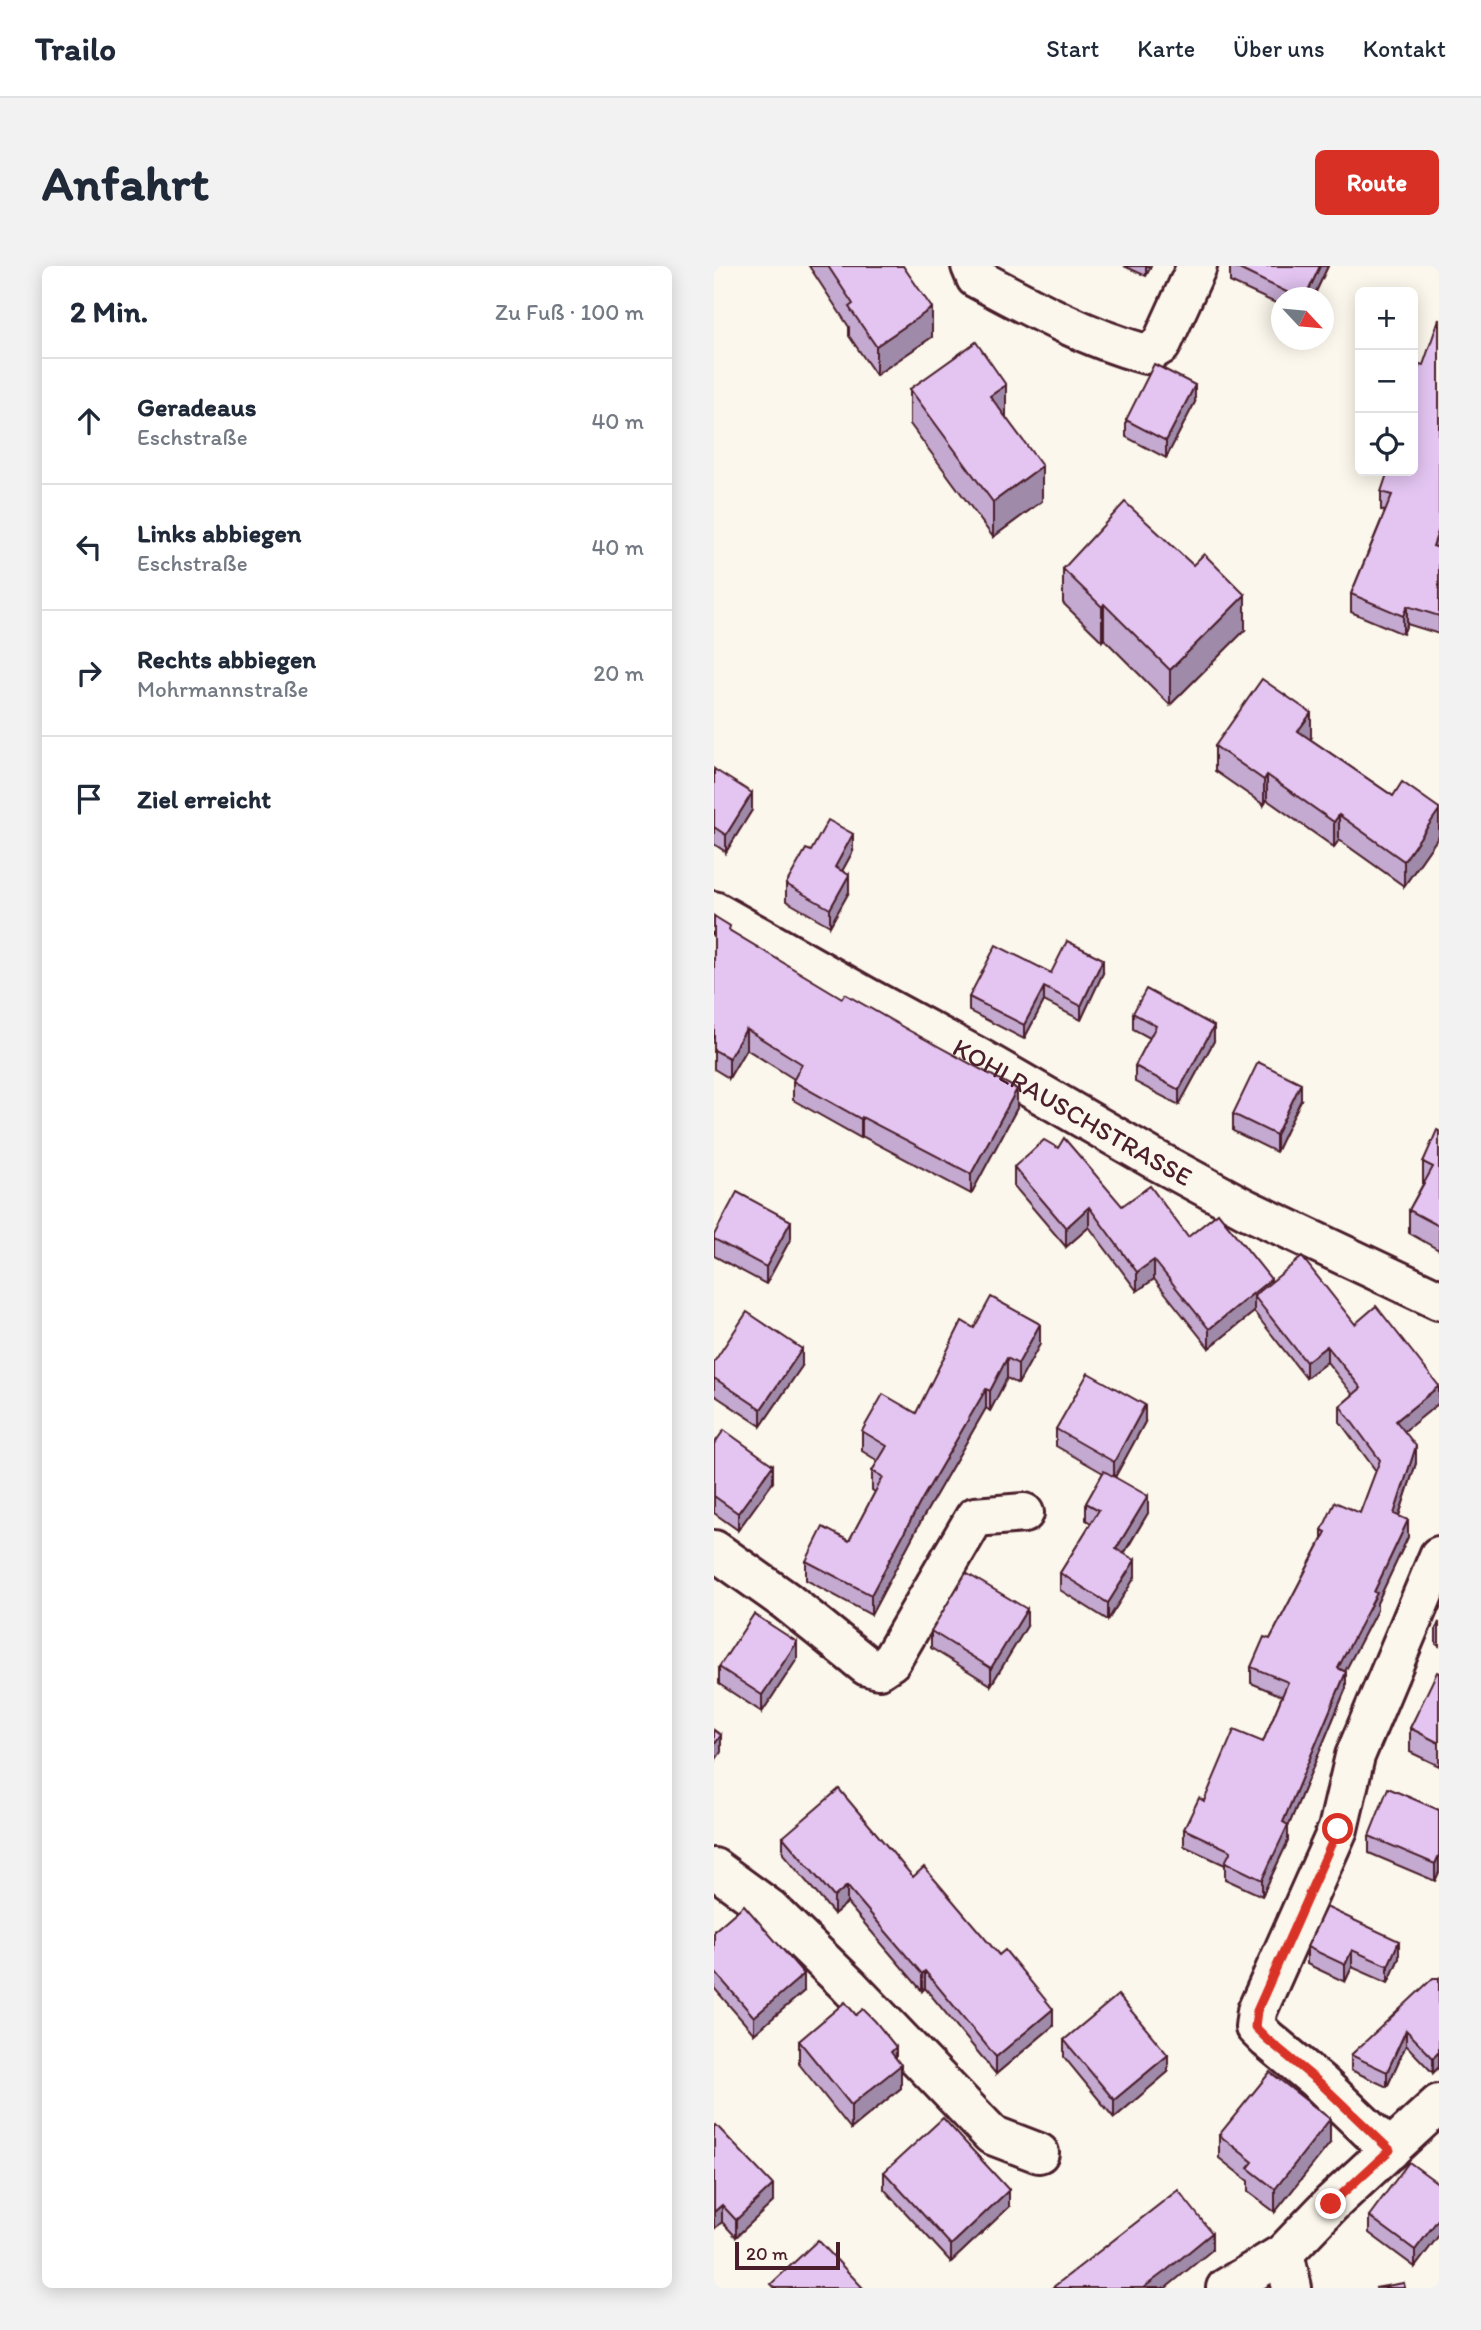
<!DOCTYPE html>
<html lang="de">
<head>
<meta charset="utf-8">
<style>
	body { margin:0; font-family:Itim,sans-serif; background:#f2f2f3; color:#1f2937 }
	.controls { position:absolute; right:21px; top:21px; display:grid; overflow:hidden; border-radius:10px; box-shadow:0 4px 18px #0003 }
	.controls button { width:63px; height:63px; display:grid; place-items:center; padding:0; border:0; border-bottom:2px solid #e0e1e3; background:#fff; color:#1f2937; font:35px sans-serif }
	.compass { position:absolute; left:557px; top:21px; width:63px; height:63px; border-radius:50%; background:#fff; box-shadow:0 4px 18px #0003; rotate:116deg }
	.scale { position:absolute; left:21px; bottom:18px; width:105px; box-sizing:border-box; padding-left:7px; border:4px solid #4a1f2b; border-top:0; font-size:19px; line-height:24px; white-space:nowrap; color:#4a1f2b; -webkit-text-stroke:5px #fbf7ec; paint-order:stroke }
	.stop { position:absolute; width:21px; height:21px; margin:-16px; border:5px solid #d93025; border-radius:50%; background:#fff }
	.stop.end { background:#d93025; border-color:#fff; box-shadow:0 2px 7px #0008 }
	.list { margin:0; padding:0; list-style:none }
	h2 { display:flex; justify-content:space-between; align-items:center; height:91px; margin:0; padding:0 28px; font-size:30px }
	h2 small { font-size:23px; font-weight:400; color:#747a83 }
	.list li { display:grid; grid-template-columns:46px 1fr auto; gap:21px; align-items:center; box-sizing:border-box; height:126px; padding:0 28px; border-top:2px solid #e0e1e3 }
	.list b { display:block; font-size:26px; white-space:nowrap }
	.list p { margin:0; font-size:23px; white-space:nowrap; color:#747a83 }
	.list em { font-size:23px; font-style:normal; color:#747a83 }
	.icon { flex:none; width:38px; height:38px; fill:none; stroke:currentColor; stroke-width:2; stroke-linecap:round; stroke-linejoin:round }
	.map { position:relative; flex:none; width:725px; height:2022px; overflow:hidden; border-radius:10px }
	header { display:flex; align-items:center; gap:42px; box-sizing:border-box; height:98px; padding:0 35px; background:#fff; border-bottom:2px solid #e0e1e3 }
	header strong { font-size:33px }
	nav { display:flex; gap:38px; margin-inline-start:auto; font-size:24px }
	.intro { display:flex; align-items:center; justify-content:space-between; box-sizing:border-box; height:168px; padding:0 42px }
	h1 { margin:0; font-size:49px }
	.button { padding:18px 32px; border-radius:10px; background:#d93025; color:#fff; font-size:24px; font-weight:700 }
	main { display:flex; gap:42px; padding:0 42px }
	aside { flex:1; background:#fff; border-radius:10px; box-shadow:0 4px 18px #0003 }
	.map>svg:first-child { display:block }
</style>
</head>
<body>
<header>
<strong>Trailo</strong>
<nav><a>Start</a><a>Karte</a><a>Über uns</a><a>Kontakt</a></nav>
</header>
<div class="intro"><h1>Anfahrt</h1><a class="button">Route</a></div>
<main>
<aside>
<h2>2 Min.<small>Zu Fuß · 100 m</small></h2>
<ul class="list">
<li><svg class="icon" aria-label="ahead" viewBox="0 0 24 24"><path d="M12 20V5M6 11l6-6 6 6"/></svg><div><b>Geradeaus</b><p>Eschstraße</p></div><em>40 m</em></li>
<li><svg class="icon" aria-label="left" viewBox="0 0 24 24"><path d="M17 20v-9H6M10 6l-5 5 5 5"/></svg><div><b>Links abbiegen</b><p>Eschstraße</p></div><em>40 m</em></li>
<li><svg class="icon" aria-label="right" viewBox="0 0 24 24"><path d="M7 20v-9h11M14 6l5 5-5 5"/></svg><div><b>Rechts abbiegen</b><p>Mohrmannstraße</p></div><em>20 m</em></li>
<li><svg class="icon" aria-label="arrive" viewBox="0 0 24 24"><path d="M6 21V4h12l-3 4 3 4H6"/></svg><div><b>Ziel erreicht</b></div></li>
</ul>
</aside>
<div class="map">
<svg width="725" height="2022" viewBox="0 0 725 2022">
	<rect width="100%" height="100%" fill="#fbf7ec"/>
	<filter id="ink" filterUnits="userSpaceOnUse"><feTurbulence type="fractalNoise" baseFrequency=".0143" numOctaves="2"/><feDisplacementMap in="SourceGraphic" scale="14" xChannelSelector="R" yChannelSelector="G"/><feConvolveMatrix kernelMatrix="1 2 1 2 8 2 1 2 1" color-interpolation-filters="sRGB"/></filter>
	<g filter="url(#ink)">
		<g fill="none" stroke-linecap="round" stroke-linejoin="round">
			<!-- street casing -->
			<g stroke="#4a1f2b" stroke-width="44">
				<g id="street">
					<path d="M 257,0 L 262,12 C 316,41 373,72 432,88 L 447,79 L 483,0"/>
					<path id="s1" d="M 0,645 L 152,731 L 265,792 L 438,892 L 532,943 L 725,1034"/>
					<path d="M 0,1284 L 72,1335 L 153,1400 L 165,1403 L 177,1395 L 261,1251 L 310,1247"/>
					<path d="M 0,1602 L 56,1643 L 134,1719 L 278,1869 L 325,1887"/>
					<path d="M 676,1884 L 606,1817 L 553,1773 L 541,1761 L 543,1745 L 624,1563 L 641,1490 L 725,1290"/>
					<path d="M 570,1987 L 578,2022"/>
					<path d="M 512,2022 L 570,1987 L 617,1938 L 725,1838"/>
				</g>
			</g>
			<!-- street -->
			<use href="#street" stroke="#fbf7ec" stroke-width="38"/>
		</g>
		<!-- wall -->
		<g fill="#c4a9d0" stroke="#4a1f2b" stroke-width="2">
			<path d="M 95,0 L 189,0 L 218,71 L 162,109 L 135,70 L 135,61 Z"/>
			<path d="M 410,0 L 437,0 L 432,10 Z"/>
			<path d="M 516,0 L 614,0 L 599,32 L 568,32 L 568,40 L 516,16 Z"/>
			<path d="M 196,123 L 292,151 L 328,235 L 279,271 L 196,158 Z"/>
			<path d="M 481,136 L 452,192 L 412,171 L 412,154 Z"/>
			<path d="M 699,205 L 725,282 L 725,368 L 693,358 L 689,368 L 637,346 L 637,328 L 671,245 L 667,244 L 667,226 Z"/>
			<path d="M 349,303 L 531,364 L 456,439 L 390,373 L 388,375 L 349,337 Z"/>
			<path d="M 597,472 L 596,473 L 679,530 L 725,542 L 725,570 L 690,620 L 625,574 L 620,581 L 553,534 L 550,539 L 501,505 L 501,480 Z"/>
			<path d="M 0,503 L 38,544 L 12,586 L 0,578 Z"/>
			<path d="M 97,585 L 139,585 L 128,605 L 135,626 L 116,660 L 72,635 L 72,618 Z"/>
			<path d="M 0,650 L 16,665 L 303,842 L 257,928 L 148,870 L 147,872 L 79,834 L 79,815 L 80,813 L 32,783 L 15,812 L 0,803 Z"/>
			<path d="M 337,707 L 389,707 L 367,754 L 330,735 L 310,773 L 255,745 L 255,731 Z"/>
			<path d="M 419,747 L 500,775 L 465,839 L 421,816 L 421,800 L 436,772 L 419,763 Z"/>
			<path d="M 587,834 L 562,886 L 519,865 L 519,848 Z"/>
			<path d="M 725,865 L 725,984 L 695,967 L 695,944 L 709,918 L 709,896 Z"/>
			<path d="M 300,901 L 408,940 L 474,971 L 557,1016 L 641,1058 L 725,1137 L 690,1165 L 702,1197 L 685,1250 L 694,1271 L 663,1337 L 663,1344 L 631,1405 L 632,1422 L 574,1561 L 574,1575 L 548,1630 L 511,1613 L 511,1599 L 470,1580 L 470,1563 L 490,1535 L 549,1476 L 568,1430 L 537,1417 L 537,1401 L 556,1373 L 608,1273 L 608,1264 L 646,1247 L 662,1205 L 626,1156 L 626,1140 L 639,1129 L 613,1096 L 592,1112 L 540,1046 L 495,1082 L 440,1013 L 423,1025 L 375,961 L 352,981 L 300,920 Z"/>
			<path d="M 0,969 L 77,972 L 52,1018 L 0,990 Z"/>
			<path d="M 260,1062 L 326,1078 L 304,1118 L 293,1112 L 276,1145 L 272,1142 L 208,1253 L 157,1349 L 92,1314 L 92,1295 L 135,1275 L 161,1226 L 158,1224 L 158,1205 L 164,1195 L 148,1185 L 148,1165 L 202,1147 Z"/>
			<path d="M 0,1096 L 88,1100 L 47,1160 L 0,1129 Z"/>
			<path d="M 431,1156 L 401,1211 L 434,1247 L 410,1288 L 421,1311 L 394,1354 L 346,1324 L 346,1307 L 377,1257 L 372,1254 L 372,1237 L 389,1207 L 342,1180 L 342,1163 Z"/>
			<path d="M 0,1178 L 59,1216 L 24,1264 L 0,1247 Z"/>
			<path d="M 725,1356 L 725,1380 L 722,1378 L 722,1363 Z"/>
			<path d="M 313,1360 L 277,1419 L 217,1382 L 217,1365 Z"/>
			<path d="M 83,1393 L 48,1446 L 5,1418 L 5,1401 Z"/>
			<path d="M 725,1407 L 725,1500 L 696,1486 L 696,1462 Z"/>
			<path d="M 725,1544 L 725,1606 L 721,1615 L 655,1587 L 655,1570 Z"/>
			<path d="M 69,1571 L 199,1611 L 285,1689 L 339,1760 L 282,1808 L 211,1722 L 208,1725 L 133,1637 L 120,1648 L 69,1588 Z"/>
			<path d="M 612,1641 L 685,1692 L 674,1717 L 638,1701 L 631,1716 L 593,1698 L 593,1681 Z"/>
			<path d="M 0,1665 L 90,1725 L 40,1768 L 0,1722 Z"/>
			<path d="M 725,1712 L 725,1801 L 719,1807 L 692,1779 L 673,1821 L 637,1804 L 637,1789 Z"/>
			<path d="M 350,1774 L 454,1806 L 400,1852 L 350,1791 Z"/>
			<path d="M 85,1775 L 182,1793 L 187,1822 L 137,1863 L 85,1798 Z"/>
			<path d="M 0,1861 L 59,1936 L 22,1971 L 8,1956 Z"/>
			<path d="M 505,1869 L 616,1877 L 561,1946 L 534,1926 L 534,1915 L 505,1892 Z"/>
			<path d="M 170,1906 L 295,1941 L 237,1996 L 170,1923 Z"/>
			<path d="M 725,1918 L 725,1969 L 701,2001 L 655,1967 L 655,1950 Z"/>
		</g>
		<!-- shaded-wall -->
		<g fill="#a08aa9" stroke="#4a1f2b" stroke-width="2">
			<path d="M 432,0 L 437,0 L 432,10 Z"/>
			<path d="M 606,0 L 614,0 L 599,32 L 591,32 Z"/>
			<path d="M 218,42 L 218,71 L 162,109 L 162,80 Z"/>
			<path d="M 292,119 L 292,154 L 276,130 Z"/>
			<path d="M 481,119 L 481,136 L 452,192 L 452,175 Z"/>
			<path d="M 328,200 L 328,235 L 279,271 L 279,236 Z"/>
			<path d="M 725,263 L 725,281 L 719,298 L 719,280 Z"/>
			<path d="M 531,329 L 531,364 L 456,439 L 456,404 Z"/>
			<path d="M 390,338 L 390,373 L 388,375 L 388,341 Z"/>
			<path d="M 693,340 L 693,358 L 689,368 L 689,350 Z"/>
			<path d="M 597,447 L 597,472 L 584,490 L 584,465 Z"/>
			<path d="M 553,509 L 553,534 L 550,539 L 550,514 Z"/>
			<path d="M 38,527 L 38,544 L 12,586 L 12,569 Z"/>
			<path d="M 725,544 L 725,570 L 690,620 L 690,595 Z"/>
			<path d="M 625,549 L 625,574 L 620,581 L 620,556 Z"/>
			<path d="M 139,568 L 139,585 L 121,618 L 121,601 Z"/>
			<path d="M 135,609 L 135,626 L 116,660 L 116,643 Z"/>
			<path d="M 389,693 L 389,707 L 367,754 L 367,740 Z"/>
			<path d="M 330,721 L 330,735 L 310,773 L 310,759 Z"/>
			<path d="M 500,760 L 500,775 L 465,839 L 465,824 Z"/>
			<path d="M 32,763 L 32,783 L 15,812 L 15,792 Z"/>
			<path d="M 587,817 L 587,834 L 562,886 L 562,869 Z"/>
			<path d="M 303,823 L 303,842 L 257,928 L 257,908 Z"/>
			<path d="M 148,851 L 148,870 L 147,872 L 147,853 Z"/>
			<path d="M 375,941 L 375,961 L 352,981 L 352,962 Z"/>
			<path d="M 77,955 L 77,972 L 52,1018 L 52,1001 Z"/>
			<path d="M 440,994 L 440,1013 L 423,1025 L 423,1006 Z"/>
			<path d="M 557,1013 L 557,1032 L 540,1030 L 540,1046 L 495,1082 L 495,1063 Z"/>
			<path d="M 326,1058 L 326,1078 L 304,1118 L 304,1098 Z"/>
			<path d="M 613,1080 L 613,1096 L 592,1112 L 592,1096 Z"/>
			<path d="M 88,1083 L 88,1100 L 47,1160 L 47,1143 Z"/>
			<path d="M 293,1092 L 293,1112 L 276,1145 L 276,1125 Z"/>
			<path d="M 725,1120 L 725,1137 L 682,1172 L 682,1155 Z"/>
			<path d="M 272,1123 L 272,1142 L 208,1253 L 157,1349 L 157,1329 L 208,1233 Z"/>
			<path d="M 431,1139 L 431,1156 L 400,1213 L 400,1196 Z"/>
			<path d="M 702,1180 L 702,1197 L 680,1264 L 680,1248 Z"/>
			<path d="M 59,1199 L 59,1216 L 24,1264 L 24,1247 Z"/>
			<path d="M 434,1230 L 434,1247 L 402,1300 L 402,1283 Z"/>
			<path d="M 694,1254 L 694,1271 L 663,1337 L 663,1344 L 624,1419 L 624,1402 Z"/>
			<path d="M 421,1294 L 421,1311 L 394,1354 L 394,1337 Z"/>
			<path d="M 313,1343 L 313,1360 L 277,1419 L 277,1402 Z"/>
			<path d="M 83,1376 L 83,1393 L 48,1446 L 48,1429 Z"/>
			<path d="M 632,1406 L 632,1422 L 574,1561 L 574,1575 L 548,1630 L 548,1614 L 569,1556 Z"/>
			<path d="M 7,1469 L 7,1486 L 0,1496 L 0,1479 Z"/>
			<path d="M 725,1589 L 725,1606 L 721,1615 L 721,1598 Z"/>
			<path d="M 133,1620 L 133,1637 L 120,1648 L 120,1631 Z"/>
			<path d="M 685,1675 L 685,1692 L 674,1717 L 674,1700 Z"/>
			<path d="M 638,1684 L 638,1701 L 631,1716 L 631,1699 Z"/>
			<path d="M 211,1705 L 211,1722 L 208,1725 L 208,1708 Z"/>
			<path d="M 90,1708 L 90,1725 L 40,1768 L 40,1751 Z"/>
			<path d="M 339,1743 L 339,1760 L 282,1808 L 282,1791 Z"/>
			<path d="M 692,1764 L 692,1779 L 673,1821 L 673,1806 Z"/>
			<path d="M 182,1781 L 182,1802 L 187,1799 L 187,1822 L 137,1863 L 137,1839 L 177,1786 Z"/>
			<path d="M 725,1786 L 725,1801 L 719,1807 L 719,1792 Z"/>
			<path d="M 454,1789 L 454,1806 L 400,1852 L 400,1834 Z"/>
			<path d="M 616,1853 L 616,1877 L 561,1946 L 561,1923 Z"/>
			<path d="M 59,1919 L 59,1936 L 22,1971 L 22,1954 Z"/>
			<path d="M 295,1924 L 295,1941 L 237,1996 L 237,1979 Z"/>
			<path d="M 8,1939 L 8,1956 L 0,1963 L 0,1946 Z"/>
			<path d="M 725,1952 L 725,1969 L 701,2001 L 701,1984 Z"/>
			<path d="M 498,1967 L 498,1984 L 453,2021 L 452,2022 L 429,2022 Z"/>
		</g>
		<!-- building -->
		<g fill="#e4c5f2" stroke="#4a1f2b" stroke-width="2">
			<path d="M 114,0 L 189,0 L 218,42 L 162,80 L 135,41 L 139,38 Z"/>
			<path d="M 519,0 L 606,0 L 591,32 L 585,32 Z"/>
			<path d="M 725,53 L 725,263 L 719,280 L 725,282 L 725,350 L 693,340 L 689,350 L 637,328 L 678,229 L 667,226 L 674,205 L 699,205 L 699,119 L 706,98 L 709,99 Z"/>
			<path d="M 262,76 L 292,119 L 276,130 L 328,200 L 279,236 L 196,123 Z"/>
			<path d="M 440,98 L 481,119 L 452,175 L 412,154 Z"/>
			<path d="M 411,236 L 479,299 L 490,288 L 531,329 L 456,404 L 390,338 L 388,341 L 349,303 Z"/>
			<path d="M 548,413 L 597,447 L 584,465 L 679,530 L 688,516 L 725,542 L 725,544 L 690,595 L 625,549 L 620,556 L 553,509 L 550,514 L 501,480 Z"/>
			<path d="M 0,503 L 38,527 L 12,569 L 0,561 Z"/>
			<path d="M 114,554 L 139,568 L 121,601 L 135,609 L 116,643 L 72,618 L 92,583 L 97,585 Z"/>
			<path d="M 0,650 L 16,660 L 15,664 L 128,732 L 131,728 L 196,765 L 303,823 L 257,908 L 148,851 L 147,853 L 79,815 L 88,798 L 32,763 L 15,792 L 0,784 Z"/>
			<path d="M 353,675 L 389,693 L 367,740 L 330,721 L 310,759 L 255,731 L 282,679 L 337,707 Z"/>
			<path d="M 432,723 L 500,760 L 465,824 L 421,800 L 442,760 L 419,747 Z"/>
			<path d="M 544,796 L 587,817 L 562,869 L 519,848 Z"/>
			<path d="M 723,864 L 725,865 L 725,960 L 695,944 L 719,901 L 709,896 Z"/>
			<path d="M 350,872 L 408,940 L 436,920 L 474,971 L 504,947 L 557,1013 L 495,1063 L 440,994 L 423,1006 L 375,941 L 352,962 L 300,901 L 330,874 L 344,882 Z"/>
			<path d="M 23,926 L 77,955 L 52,1001 L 0,973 L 0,969 Z"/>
			<path d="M 588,991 L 641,1058 L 662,1040 L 725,1120 L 682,1155 L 702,1180 L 680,1248 L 694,1254 L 660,1326 L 663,1327 L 624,1402 L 632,1406 L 569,1556 L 574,1559 L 548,1614 L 511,1596 L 517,1585 L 470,1563 L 485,1532 L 490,1535 L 520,1464 L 549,1476 L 574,1416 L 537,1401 L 550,1371 L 556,1373 L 612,1266 L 608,1264 L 621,1236 L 646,1247 L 666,1194 L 626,1140 L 647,1122 L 613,1080 L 592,1096 L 540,1030 Z"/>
			<path d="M 277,1031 L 326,1058 L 304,1098 L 293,1092 L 276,1125 L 272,1123 L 208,1233 L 157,1329 L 92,1295 L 109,1261 L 135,1275 L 169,1211 L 158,1205 L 173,1180 L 148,1165 L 169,1128 L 202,1147 L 248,1055 L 260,1062 Z"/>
			<path d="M 33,1046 L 88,1083 L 47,1143 L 0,1112 L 0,1096 Z"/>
			<path d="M 374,1107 L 431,1139 L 400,1196 L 342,1163 Z"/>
			<path d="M 10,1164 L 59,1199 L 24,1247 L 0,1230 L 0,1178 Z"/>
			<path d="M 390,1205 L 434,1230 L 402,1283 L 421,1294 L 394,1337 L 346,1307 L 385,1244 L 372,1237 Z"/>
			<path d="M 252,1307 L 313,1343 L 277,1402 L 217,1365 Z"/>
			<path d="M 40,1348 L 83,1376 L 48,1429 L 5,1401 Z"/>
			<path d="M 723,1406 L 725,1407 L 725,1477 L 696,1462 Z"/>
			<path d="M 0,1464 L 7,1469 L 0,1479 Z"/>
			<path d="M 674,1522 L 725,1544 L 725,1589 L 721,1598 L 655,1570 Z"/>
			<path d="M 125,1523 L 199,1611 L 210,1601 L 285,1689 L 291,1684 L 339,1743 L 282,1791 L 211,1705 L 208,1708 L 133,1620 L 120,1631 L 69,1571 Z"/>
			<path d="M 30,1639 L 90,1708 L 40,1751 L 0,1705 L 0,1665 Z"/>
			<path d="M 612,1641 L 685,1675 L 674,1700 L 638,1684 L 631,1699 L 593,1681 Z"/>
			<path d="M 719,1712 L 725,1712 L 725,1786 L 719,1792 L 692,1764 L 673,1806 L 637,1789 Z"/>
			<path d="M 404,1729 L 454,1789 L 400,1834 L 350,1774 Z"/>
			<path d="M 131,1736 L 142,1749 L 149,1743 L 161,1755 L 182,1781 L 177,1786 L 187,1799 L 137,1839 L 85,1775 Z"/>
			<path d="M 556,1806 L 616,1853 L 561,1923 L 534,1902 L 539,1896 L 505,1869 Z"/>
			<path d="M 229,1852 L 295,1924 L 237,1979 L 170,1906 Z"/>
			<path d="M 2,1859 L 59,1919 L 22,1954 L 8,1939 L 0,1946 L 0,1861 Z"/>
			<path d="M 695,1896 L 725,1918 L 725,1952 L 701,1984 L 655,1950 Z"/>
			<path d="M 464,1924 L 498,1967 L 453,2004 L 429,2022 L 338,2022 Z"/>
			<path d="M 104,1974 L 149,2022 L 61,2022 L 57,2018 Z"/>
			<path d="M 690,2017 L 691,2022 L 661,2022 Z"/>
		</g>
	</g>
	<g fill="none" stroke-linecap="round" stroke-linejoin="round" filter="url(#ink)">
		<!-- route -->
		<path stroke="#d93025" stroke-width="9" d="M 617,1938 L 676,1884 L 606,1817 L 553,1773 L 541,1761 L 543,1745 L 624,1563"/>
	</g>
	<g text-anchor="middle" stroke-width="5" stroke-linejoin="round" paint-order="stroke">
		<!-- street labels -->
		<g font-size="26" fill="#4a1f2b" stroke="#fbf7ec">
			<text dy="9" stroke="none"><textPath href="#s1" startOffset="411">KOHLRAUSCHSTRASSE</textPath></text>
		</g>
	</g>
</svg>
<div class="controls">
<button>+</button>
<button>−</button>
<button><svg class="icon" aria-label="locate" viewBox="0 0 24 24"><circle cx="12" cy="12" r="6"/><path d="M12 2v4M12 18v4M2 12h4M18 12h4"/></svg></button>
</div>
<svg class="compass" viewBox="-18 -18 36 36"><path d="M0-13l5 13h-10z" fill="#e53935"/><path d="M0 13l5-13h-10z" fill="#747a83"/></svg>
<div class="scale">20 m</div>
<div class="stop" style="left:624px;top:1563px"></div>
<div class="stop end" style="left:617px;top:1938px"></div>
</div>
</main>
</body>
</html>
